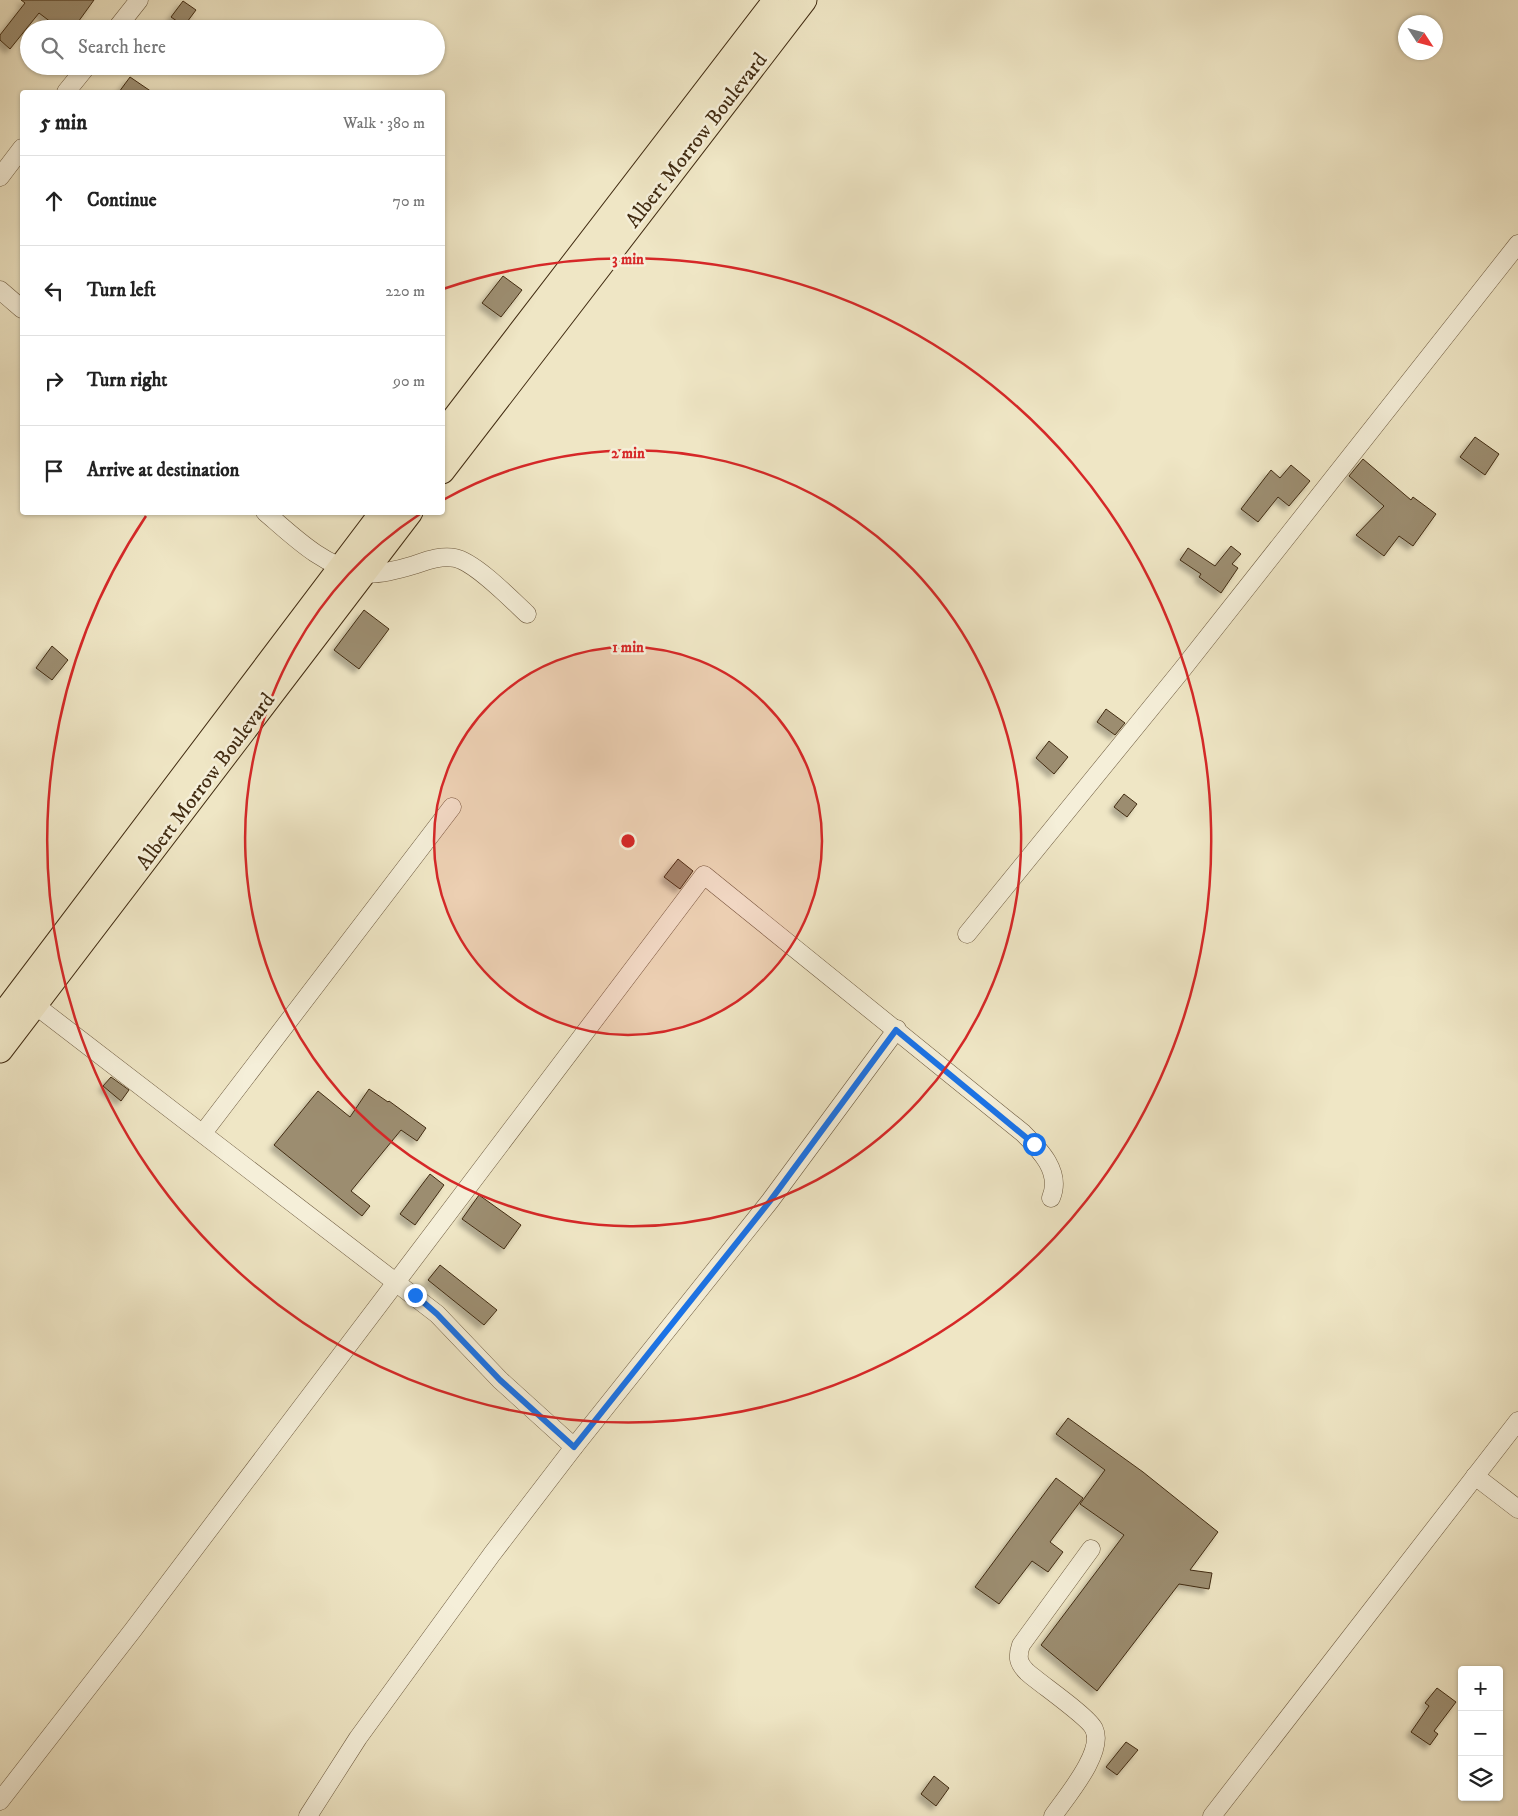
<!DOCTYPE html>
<html lang="en">
<head>
<meta charset="utf-8">
<style>
	body { margin:0; font-family:"IM FELL DW Pica",serif; background:#f6f6f6; color:#222 }
	.controls { position:absolute; right:15px; bottom:15px; display:grid; overflow:hidden; border-radius:5px; box-shadow:0 1px 4px #0004 }
	.controls button { width:45px; height:45px; display:grid; place-items:center; padding:0; border:0; border-bottom:1px solid #e0e0e0; background:#fff; color:#222; font:25px sans-serif }
	.compass { position:absolute; left:1398px; top:15px; width:45px; height:45px; border-radius:50%; background:#fff; box-shadow:0 1px 4px #0004; rotate:126deg }
	.stop { position:absolute; width:15px; height:15px; margin:-11px; border:4px solid #1a73e8; border-radius:50%; background:#fff }
	.stop.end { background:#1a73e8; border-color:#fff; box-shadow:0 1px 5px #0008 }
	.list { margin:0; padding:0; list-style:none }
	h2 { display:flex; justify-content:space-between; align-items:center; height:65px; margin:0; padding:0 20px; font-size:21px }
	h2 small { font-size:16px; font-weight:400; color:#767676 }
	.list li { display:grid; grid-template-columns:32px 1fr auto; gap:15px; align-items:center; box-sizing:border-box; height:90px; padding:0 20px; border-top:1px solid #e0e0e0 }
	.list b { display:block; font-size:19px; white-space:nowrap }
	.list em { font-size:16px; font-style:normal; color:#767676 }
	.icon { flex:none; width:28px; height:28px; fill:none; stroke:currentColor; stroke-width:2; stroke-linecap:round; stroke-linejoin:round }
	.map { position:relative; flex:none; width:1518px; height:1816px; overflow:hidden }
	.search { position:absolute; background:#fff; box-shadow:0 1px 4px #0004; left:20px; top:20px; width:425px; height:55px; display:flex; align-items:center; gap:12px; box-sizing:border-box; padding:0 18px; border-radius:28px; color:#767676; font-size:19px }
	.panel { position:absolute; background:#fff; box-shadow:0 1px 4px #0004; left:20px; top:90px; width:425px; height:425px; border-radius:5px }
	.map>svg:first-child { display:block }
</style>
</head>
<body>
<div class="map">
<svg width="1518" height="1816" viewBox="0 0 1518 1816">
	<defs>
		<filter id="shadow"><feDropShadow dx="-4.5" dy="4.5" stdDeviation="2.5" flood-color="#0004"/></filter>
	</defs>
	<rect width="100%" height="100%" fill="#efe6c5"/>
	<filter id="stains"><feTurbulence type="fractalNoise" baseFrequency=".004" numOctaves="4"/><feColorMatrix values="0 0 0 0 .2 0 0 0 0 .09 0 0 0 0 .02 0 0 0 .5 -.17"/></filter>
	<radialGradient id="worn" r=".72"><stop offset=".6" stop-color="#630" stop-opacity="0"/><stop offset="1" stop-color="#630" stop-opacity=".3"/></radialGradient>
	<!-- building -->
	<g fill="#9c8d6f" stroke="#422c12" filter="url(#shadow)">
		<path d="M 21,0 L 94,0 L 73,29 L 60,29 L 39,13 L 10,49 L 0,40 L 0,35 L 25,3 Z"/>
		<path d="M 183,1 L 196,10 L 184,26 L 171,17 Z"/>
		<path d="M 130,77 L 152,92 L 119,92 Z"/>
		<path d="M 503,276 L 522,290 L 501,317 L 482,303 Z"/>
		<path d="M 1475,437 L 1499,454 L 1485,475 L 1460,457 Z"/>
		<path d="M 1363,459 L 1411,500 L 1413,497 L 1436,514 L 1413,546 L 1399,536 L 1384,556 L 1356,535 L 1384,506 L 1349,476 Z"/>
		<path d="M 1291,465 L 1310,481 L 1289,506 L 1278,497 L 1258,522 L 1241,509 L 1271,470 L 1280,478 Z"/>
		<path d="M 1231,546 L 1241,554 L 1232,564 L 1238,568 L 1221,593 L 1199,577 L 1201,574 L 1180,560 L 1188,548 L 1215,566 Z"/>
		<path d="M 364,610 L 389,629 L 359,669 L 334,650 Z"/>
		<path d="M 52,646 L 68,660 L 52,680 L 36,668 Z"/>
		<path d="M 1106,709 L 1125,723 L 1115,735 L 1097,722 Z"/>
		<path d="M 1049,741 L 1068,757 L 1054,774 L 1036,758 Z"/>
		<path d="M 1124,794 L 1137,804 L 1127,817 L 1114,807 Z"/>
		<path d="M 678,859 L 693,871 L 680,889 L 664,877 Z"/>
		<path d="M 111,1077 L 129,1090 L 121,1101 L 103,1086 Z"/>
		<path d="M 369,1089 L 388,1102 L 389,1101 L 426,1128 L 417,1141 L 401,1130 L 351,1191 L 370,1206 L 362,1216 L 274,1145 L 318,1091 L 350,1117 Z"/>
		<path d="M 430,1174 L 444,1185 L 415,1225 L 400,1214 Z"/>
		<path d="M 479,1195 L 521,1225 L 504,1249 L 462,1219 Z"/>
		<path d="M 440,1265 L 497,1310 L 484,1325 L 428,1280 Z"/>
		<path d="M 1068,1418 L 1143,1472 L 1218,1532 L 1190,1570 L 1212,1573 L 1209,1589 L 1179,1584 L 1097,1691 L 1041,1645 L 1124,1535 L 1080,1504 L 1105,1470 L 1056,1434 Z"/>
		<path d="M 1056,1478 L 1083,1498 L 1050,1542 L 1063,1552 L 1048,1572 L 1032,1561 L 999,1604 L 975,1587 Z"/>
		<path d="M 1437,1688 L 1456,1702 L 1434,1731 L 1438,1734 L 1430,1745 L 1411,1732 L 1429,1706 L 1425,1703 Z"/>
		<path d="M 1126,1742 L 1138,1750 L 1117,1775 L 1106,1767 Z"/>
		<path d="M 934,1776 L 949,1788 L 936,1806 L 921,1794 Z"/>
	</g>
	<g fill="none" stroke-linecap="round" stroke-linejoin="round">
		<!-- minor casing -->
		<g stroke="#6d5a3f" stroke-width="19">
			<g id="minor">
				<path d="M 116,29 L 139,0"/>
				<path d="M 66,92 L 87,66"/>
				<path d="M 0,177 L 22,148"/>
				<path d="M 0,290 L 22,309"/>
				<path d="M 265,512 C 294,537 323,566 361,573 C 374,576 401,569 414,565 C 426,561 441,555 455,558 C 475,562 511,599 527,614"/>
				<path d="M 967,934 L 1181,671 L 1518,244"/>
				<path d="M 35,1005 L 437,1314 L 500,1380 L 574,1447"/>
				<path d="M 203,1133 L 452,807"/>
				<path d="M 1475,1476 L 1518,1509"/>
				<path d="M 0,1801 L 133,1630 L 704,875 L 1023,1133 C 1040,1150 1062,1172 1051,1198"/>
				<path d="M 308,1816 L 358,1738 L 492,1554 L 574,1447 L 770,1201 L 897,1029"/>
				<path d="M 1053,1816 C 1066,1797 1105,1752 1094,1729 C 1089,1717 1039,1683 1027,1672 C 1018,1663 1017,1657 1021,1645 L 1091,1549"/>
				<path d="M 1212,1816 L 1518,1421"/>
			</g>
		</g>
		<!-- highway casing -->
		<g stroke="#422c12" stroke-width="27">
			<g id="highway">
				<path d="M 442,435 L 776,0"/>
				<path d="M 442,471 L 804,0"/>
				<path d="M 0,1019 L 383,512"/>
				<path d="M 0,1050 L 410,512"/>
			</g>
		</g>
		<!-- minor -->
		<use href="#minor" stroke="#f5efd9" stroke-width="18"/>
		<!-- highway -->
		<use href="#highway" stroke="#efe6c5" stroke-width="25"/>
	</g>
	<g fill="none" stroke-linecap="round" stroke-linejoin="round">
		<!-- route -->
		<path stroke="#1a73e8" stroke-width="6" d="M 415,1295 L 437,1314 L 500,1380 L 574,1447 L 770,1201 L 896,1030 L 1034,1144"/>
	</g>
	<!-- distance rings -->
	<circle cx="628" cy="841" r="194" fill="#d62828" fill-opacity=".12"/>
	<g fill="none" stroke="#d62828" stroke-width="2.5">
		<circle cx="628" cy="841" r="194"/>
		<path d="M443 500A388 388 0 1 1 420 514"/>
		<path d="M443 289A582 582 0 1 1 146 516"/>
	</g>
	<g text-anchor="middle" stroke-width="5" stroke-linejoin="round" paint-order="stroke">
		<!-- street labels -->
		<g font-size="21" fill="#422c12" stroke="#f5efd9">
			<text transform="translate(696 140) rotate(-52)" y="7">Albert Morrow Boulevard</text>
			<text transform="translate(205 781) rotate(-53)" y="7">Albert Morrow Boulevard</text>
		</g>
	</g>
	<circle cx="628" cy="841" r="8" fill="#d62828" stroke="#f5efd9" stroke-width="2.5"/>
	<g font-size="15" text-anchor="middle" font-weight="bold" fill="#d62828" stroke="#f5efd9" stroke-width="5" stroke-linejoin="round" paint-order="stroke">
		<text x="628" y="264">3 min</text>
		<text x="628" y="458">2 min</text>
		<text x="628" y="652">1 min</text>
	</g>
	<rect width="100%" height="100%" filter="url(#stains)"/>
	<rect width="100%" height="100%" fill="url(#worn)"/>
</svg>
<div class="controls">
<button>+</button>
<button>−</button>
<button><svg class="icon" aria-label="layers" viewBox="0 0 24 24"><path d="M12 4l9 5-9 5-9-5zM3 14l9 5 9-5"/></svg></button>
</div>
<svg class="compass" viewBox="-18 -18 36 36"><path d="M0-13l5 13h-10z" fill="#e53935"/><path d="M0 13l5-13h-10z" fill="#767676"/></svg>
<div class="stop" style="left:1034px;top:1144px"></div>
<div class="stop end" style="left:415px;top:1295px"></div>
<div class="search"><svg class="icon" aria-label="search" viewBox="0 0 24 24"><circle cx="10" cy="10" r="6"/><path d="M15 15l6 6"/></svg>Search here</div>
<section class="panel">
<h2>5 min<small>Walk · 380 m</small></h2>
<ul class="list">
<li><svg class="icon" aria-label="ahead" viewBox="0 0 24 24"><path d="M12 20V5M6 11l6-6 6 6"/></svg><div><b>Continue</b></div><em>70 m</em></li>
<li><svg class="icon" aria-label="left" viewBox="0 0 24 24"><path d="M17 20v-9H6M10 6l-5 5 5 5"/></svg><div><b>Turn left</b></div><em>220 m</em></li>
<li><svg class="icon" aria-label="right" viewBox="0 0 24 24"><path d="M7 20v-9h11M14 6l5 5-5 5"/></svg><div><b>Turn right</b></div><em>90 m</em></li>
<li><svg class="icon" aria-label="arrive" viewBox="0 0 24 24"><path d="M6 21V4h12l-3 4 3 4H6"/></svg><div><b>Arrive at destination</b></div></li>
</ul>
</section>
</div>
</body>
</html>
